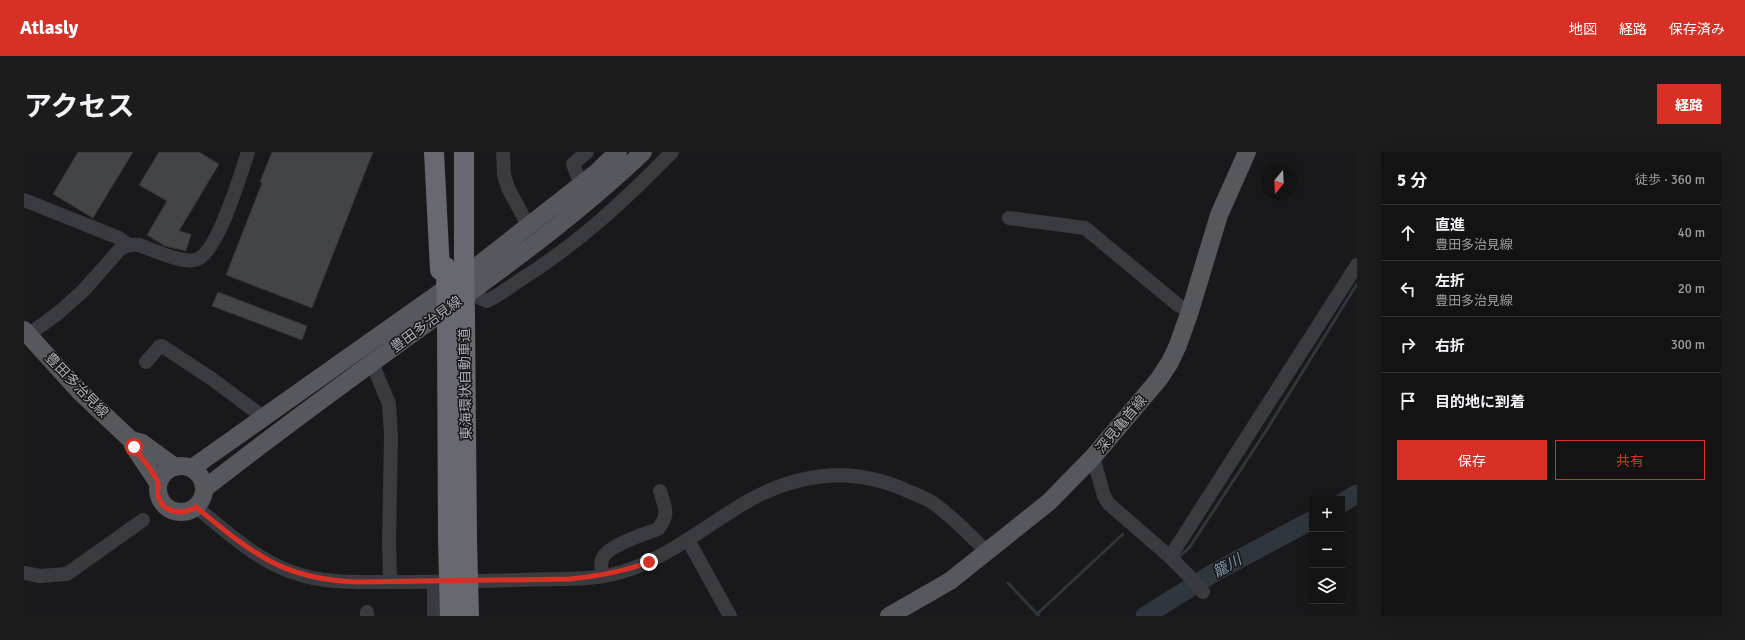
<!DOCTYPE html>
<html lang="ja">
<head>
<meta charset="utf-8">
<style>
	body { margin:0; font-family:Signika,"Noto Sans JP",sans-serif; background:#1c1c1d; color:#f1f3f6 }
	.controls { position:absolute; right:12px; bottom:12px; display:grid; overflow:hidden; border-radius:0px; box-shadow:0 4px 16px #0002 }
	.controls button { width:36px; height:36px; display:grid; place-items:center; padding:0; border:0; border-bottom:1px solid #323234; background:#131314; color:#f1f3f6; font:20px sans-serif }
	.compass { position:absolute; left:1237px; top:12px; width:36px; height:36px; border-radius:50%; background:#131314; box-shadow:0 4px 16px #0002; rotate:198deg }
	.stop { position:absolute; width:12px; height:12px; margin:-9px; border:3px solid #d93025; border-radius:50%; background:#fff }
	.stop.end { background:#d93025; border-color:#fff; box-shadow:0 1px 4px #0008 }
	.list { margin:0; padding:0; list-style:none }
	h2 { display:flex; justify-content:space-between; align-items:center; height:52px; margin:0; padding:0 16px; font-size:17px }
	h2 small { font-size:13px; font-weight:400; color:#9d9ea0 }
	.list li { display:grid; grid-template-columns:26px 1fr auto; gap:12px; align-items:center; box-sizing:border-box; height:56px; padding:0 16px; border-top:1px solid #323234 }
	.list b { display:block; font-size:15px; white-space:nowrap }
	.list p { margin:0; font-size:13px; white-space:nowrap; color:#9d9ea0 }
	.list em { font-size:13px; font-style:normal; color:#9d9ea0 }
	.actions { display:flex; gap:8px; padding:12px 16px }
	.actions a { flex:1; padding:9px 0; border:1px solid #d93025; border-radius:0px; text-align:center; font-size:14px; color:#d93025 }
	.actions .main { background:#d93025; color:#fff }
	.icon { flex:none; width:22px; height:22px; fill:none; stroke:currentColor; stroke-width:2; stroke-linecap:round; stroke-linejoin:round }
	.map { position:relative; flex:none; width:1333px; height:464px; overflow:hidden; border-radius:0px }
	header { display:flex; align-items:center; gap:24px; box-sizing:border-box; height:56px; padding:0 20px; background:#d93025; color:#fff }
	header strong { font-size:19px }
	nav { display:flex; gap:22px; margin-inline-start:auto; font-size:14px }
	.intro { display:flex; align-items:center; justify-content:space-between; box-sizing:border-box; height:96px; padding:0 24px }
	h1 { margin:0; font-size:28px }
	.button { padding:10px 18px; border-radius:0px; background:#d93025; color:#fff; font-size:14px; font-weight:700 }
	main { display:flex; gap:24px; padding:0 24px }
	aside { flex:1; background:#131314; border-radius:0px; box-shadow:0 4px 16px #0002 }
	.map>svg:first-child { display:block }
</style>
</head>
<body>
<header>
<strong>Atlasly</strong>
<nav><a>地図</a><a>経路</a><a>保存済み</a></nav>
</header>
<div class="intro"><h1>アクセス</h1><a class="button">経路</a></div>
<main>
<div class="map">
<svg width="1333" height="464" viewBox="0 0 1333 464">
	<rect width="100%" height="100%" fill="#19191b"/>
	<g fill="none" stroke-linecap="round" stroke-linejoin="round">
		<!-- stream -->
		<g stroke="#30363e" stroke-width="3">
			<path d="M 1154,406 L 1165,396 L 1240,282 L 1333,132"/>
			<path d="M 984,431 L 1015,464"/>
			<path d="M 1013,462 L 1099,382"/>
		</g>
		<!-- river -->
		<g stroke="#30363e" stroke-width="19">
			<path d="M 1318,351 L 1333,342"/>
			<path d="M 1121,464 L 1191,420 L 1288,368"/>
		</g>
	</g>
	<!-- building -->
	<g fill="#434448" stroke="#343337">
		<path d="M 54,0 L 109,0 L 69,66 L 29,42 Z"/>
		<path d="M 135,0 L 175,0 L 195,12 L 155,79 L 167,82 L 162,99 L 141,94 L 123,83 L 143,49 L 115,33 Z"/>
		<path d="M 248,0 L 349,0 L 288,156 L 202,123 L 238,31 L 236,30 Z"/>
		<path d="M 194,140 L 283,174 L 278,188 L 188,154 Z"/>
	</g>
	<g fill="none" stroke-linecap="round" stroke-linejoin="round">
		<!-- minor -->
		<g stroke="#3a3b40" stroke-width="14">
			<path d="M 479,0 L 480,23 L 484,36 L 505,75"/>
			<path d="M 557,33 L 549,12 L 563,0"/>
			<path d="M 0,48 L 95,86 L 104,93"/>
			<path d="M 985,66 L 1061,76 L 1154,153 L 1166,159"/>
			<path d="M 450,137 L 456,146 L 463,149 C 476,143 487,134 499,126 C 555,91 602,47 648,0"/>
			<path d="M 4,183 L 33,162 L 59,139 L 97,96 C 103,93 108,92 115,93 C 130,98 156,111 171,108 C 193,104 217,21 224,0"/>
			<path d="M 122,210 L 135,195 L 138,194 L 188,227 L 239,265"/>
			<path d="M 348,211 L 365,252 L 367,284 L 365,390 L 366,430"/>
			<path d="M 1069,305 L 1080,344 L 1085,352 L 1146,405 L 1167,426 L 1179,440"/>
			<path d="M 172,355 C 202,379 232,408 268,420 C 300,432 334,430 367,430 C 410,430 453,429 497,428 C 532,426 570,430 604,418 C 649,402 683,373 724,349 C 776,320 831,314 886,340 C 893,343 902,346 909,351 C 929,365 946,383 963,400"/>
			<path d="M 664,388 L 706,464"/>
			<path d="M 1146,405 L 1333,113"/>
			<path d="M 0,421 L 16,424 L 43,422 L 119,368"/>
			<path d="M 578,424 C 578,419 576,412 578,408 C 581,394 621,382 634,377 C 646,361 641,357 636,339"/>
			<path d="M 410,430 L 410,464"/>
			<path d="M 343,464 L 343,460"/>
		</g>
		<!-- major -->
		<g stroke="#57585e" stroke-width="18">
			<path d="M 0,178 L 56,240 L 107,288 L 110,295 L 134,331"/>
			<path d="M 107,288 L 118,291 L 151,315"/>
			<circle cx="157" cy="337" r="23"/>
			<path d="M 168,316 L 452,115 L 572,21 L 594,0"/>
			<path d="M 180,337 C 253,280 328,225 403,171 C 478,117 552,64 619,0"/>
			<path d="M 865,464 L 926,429 L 1025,350 L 1069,305 L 1135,227 L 1146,210 L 1154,193 L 1166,159 L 1195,63 L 1223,0"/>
		</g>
		<!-- highway -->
		<g stroke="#676870" stroke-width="20">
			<path d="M 410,0 L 416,118"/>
			<path d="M 440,0 L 440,103"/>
			<path d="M 441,165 L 443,387"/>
			<path d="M 423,178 L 424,388"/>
		</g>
		<!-- highway-bridge -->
		<g stroke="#676870" stroke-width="20">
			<path d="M 440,103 L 441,165"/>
			<path d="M 422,115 L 423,178"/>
			<path d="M 443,387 L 445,464"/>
			<path d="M 424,388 L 426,464"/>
		</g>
	</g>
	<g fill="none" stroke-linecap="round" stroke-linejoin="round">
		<!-- route -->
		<path stroke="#d93025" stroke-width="5" d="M 110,295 C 116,305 131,320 134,331 C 135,335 133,340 134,344 C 139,362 159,363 172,355 C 228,401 259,428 335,430 L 546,427 C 574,424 599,420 625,410"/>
	</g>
	<g text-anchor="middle" stroke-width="3" stroke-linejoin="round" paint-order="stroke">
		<!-- street labels -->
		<g font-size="14" fill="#adafb9" stroke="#141416">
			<text transform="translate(402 172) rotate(-36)" y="5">豊田多治見線</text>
			<text transform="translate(441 232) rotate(-91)" y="5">東海環状自動車道</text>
			<text transform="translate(53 233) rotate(46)" y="5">豊田多治見線</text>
			<text transform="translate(1097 272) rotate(-50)" y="5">深見亀首線</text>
		</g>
		<!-- water labels -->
		<g font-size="15" font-style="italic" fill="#8799b1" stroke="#141416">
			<text transform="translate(1203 414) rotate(-29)" y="5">籠川</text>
		</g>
	</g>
</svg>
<div class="controls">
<button>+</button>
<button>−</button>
<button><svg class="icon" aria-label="layers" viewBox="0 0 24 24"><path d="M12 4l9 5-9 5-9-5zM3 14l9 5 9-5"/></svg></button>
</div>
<svg class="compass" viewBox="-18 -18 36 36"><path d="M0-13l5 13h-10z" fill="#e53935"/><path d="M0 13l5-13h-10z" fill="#9d9ea0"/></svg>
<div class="stop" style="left:110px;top:295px"></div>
<div class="stop end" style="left:625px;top:410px"></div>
</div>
<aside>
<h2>5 分<small>徒歩 · 360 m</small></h2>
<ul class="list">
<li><svg class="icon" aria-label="ahead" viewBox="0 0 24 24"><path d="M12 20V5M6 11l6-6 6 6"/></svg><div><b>直進</b><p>豊田多治見線</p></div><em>40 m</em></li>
<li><svg class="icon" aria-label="left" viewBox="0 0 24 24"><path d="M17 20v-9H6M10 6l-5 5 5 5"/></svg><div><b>左折</b><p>豊田多治見線</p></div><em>20 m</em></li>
<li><svg class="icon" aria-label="right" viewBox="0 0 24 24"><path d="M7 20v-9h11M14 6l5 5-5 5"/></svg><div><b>右折</b></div><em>300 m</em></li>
<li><svg class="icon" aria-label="arrive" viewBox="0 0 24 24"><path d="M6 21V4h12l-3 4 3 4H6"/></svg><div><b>目的地に到着</b></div></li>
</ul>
<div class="actions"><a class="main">保存</a><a>共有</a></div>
</aside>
</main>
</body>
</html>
